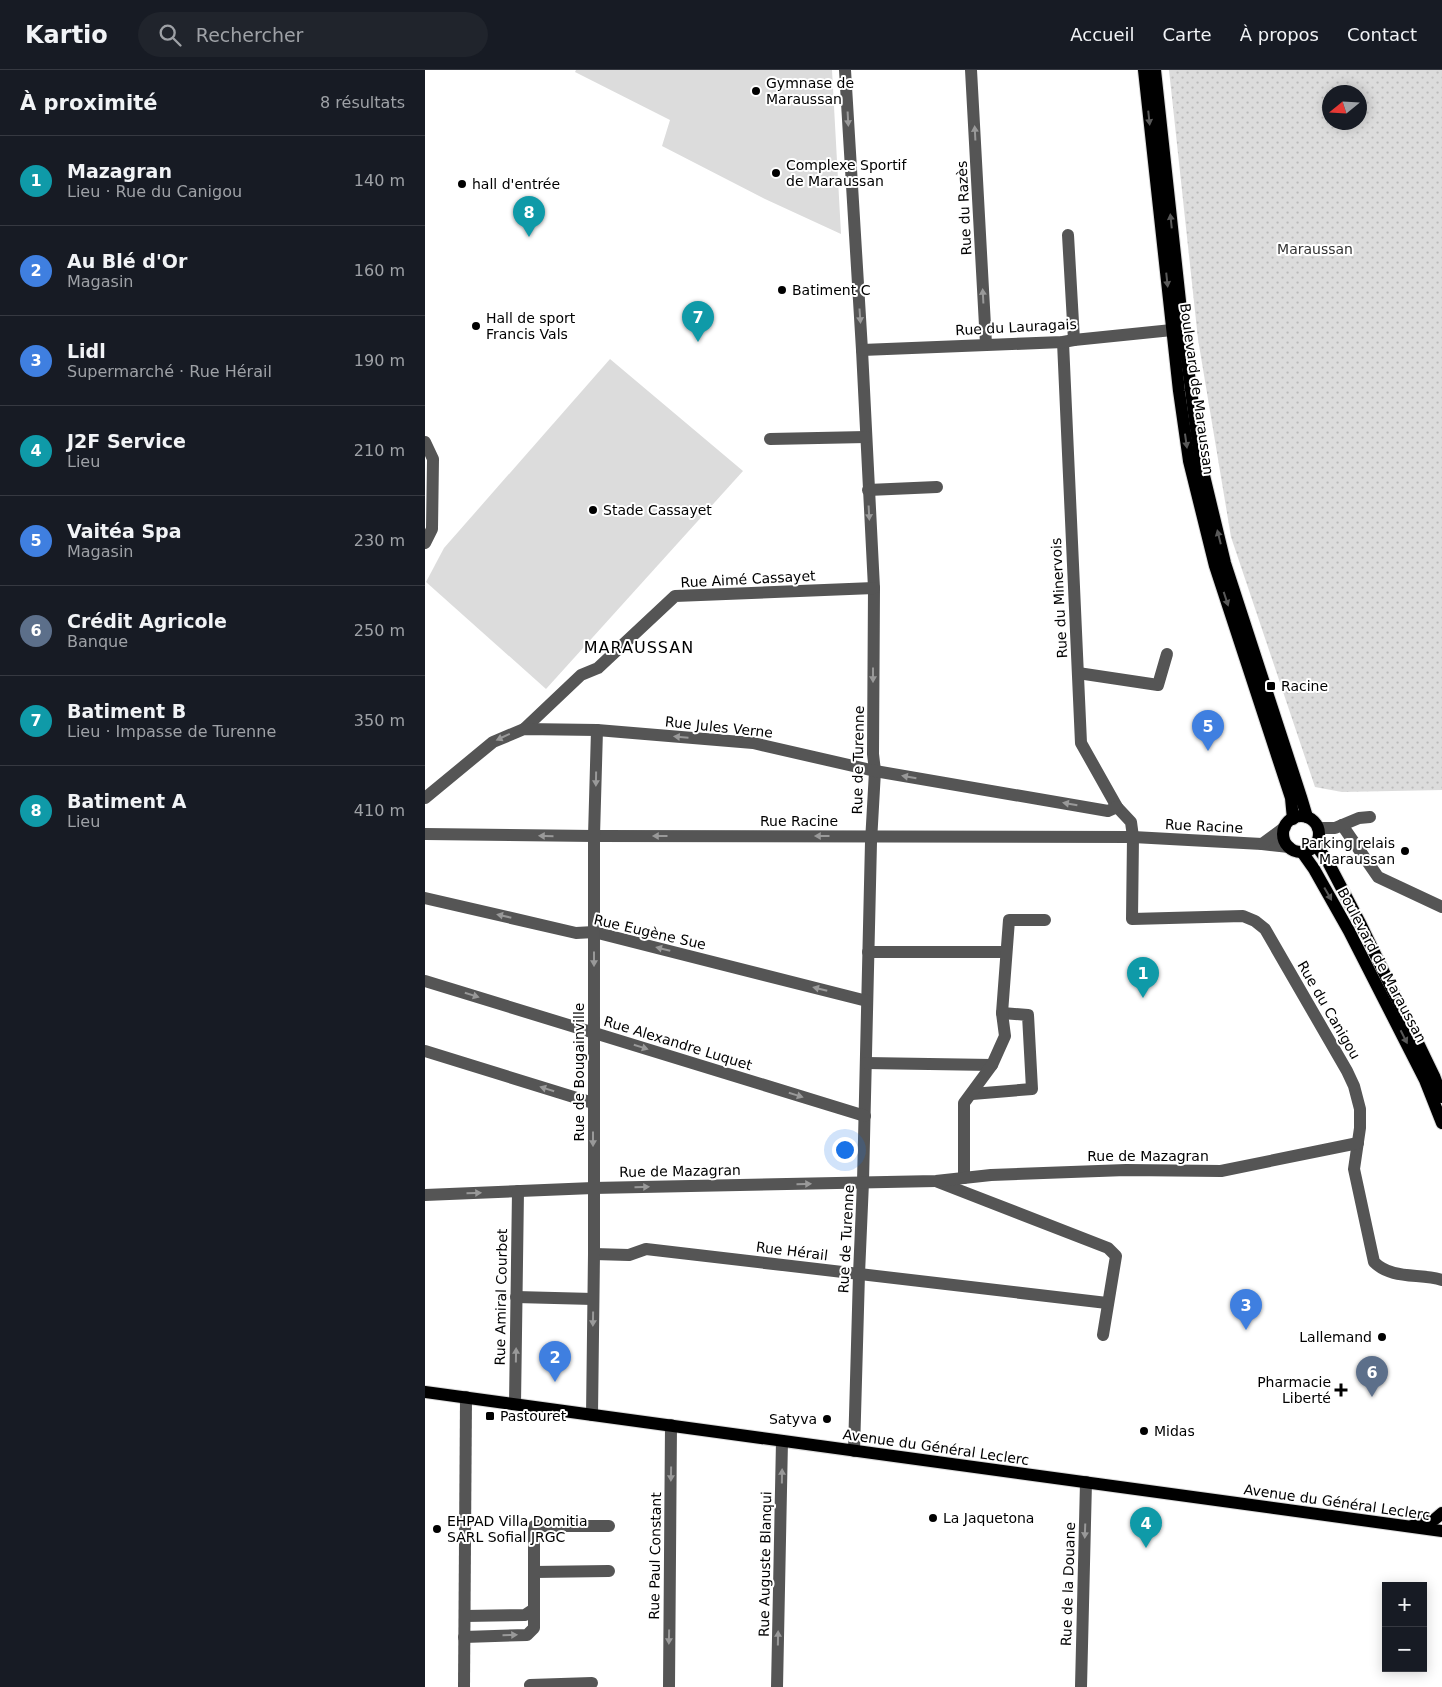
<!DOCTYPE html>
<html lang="fr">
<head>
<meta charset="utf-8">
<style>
	body { margin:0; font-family:"DejaVu Sans",sans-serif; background:#20242c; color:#f1f3f6 }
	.controls { position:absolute; right:15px; bottom:15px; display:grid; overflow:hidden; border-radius:0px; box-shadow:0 2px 12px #0003 }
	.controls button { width:45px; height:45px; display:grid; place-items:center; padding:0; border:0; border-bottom:1px solid #363941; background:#171b24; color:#f1f3f6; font:25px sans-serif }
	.compass { position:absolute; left:897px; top:15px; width:45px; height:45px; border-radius:50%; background:#171b24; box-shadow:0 2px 12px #0003; rotate:252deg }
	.you { position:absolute; left:419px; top:1079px; width:18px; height:18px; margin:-12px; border:4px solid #fff; border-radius:50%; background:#1a73e8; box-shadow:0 0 0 8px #1a73e833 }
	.badge { display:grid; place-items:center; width:32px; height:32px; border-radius:50%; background:#1a73e8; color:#fff; font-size:16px; font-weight:700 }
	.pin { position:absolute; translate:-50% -41px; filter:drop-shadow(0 1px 2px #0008) }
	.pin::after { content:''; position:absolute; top:26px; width:18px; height:15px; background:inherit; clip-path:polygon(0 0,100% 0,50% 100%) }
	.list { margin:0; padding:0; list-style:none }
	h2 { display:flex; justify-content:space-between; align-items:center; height:65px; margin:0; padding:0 20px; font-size:21px }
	h2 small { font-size:16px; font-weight:400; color:#9ea1a6 }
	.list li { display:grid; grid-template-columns:32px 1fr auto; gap:15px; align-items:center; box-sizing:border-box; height:90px; padding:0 20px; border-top:1px solid #363941 }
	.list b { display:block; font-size:19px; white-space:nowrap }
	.list p { margin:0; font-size:16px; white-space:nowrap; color:#9ea1a6 }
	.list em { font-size:16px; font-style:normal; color:#9ea1a6 }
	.icon { flex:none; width:28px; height:28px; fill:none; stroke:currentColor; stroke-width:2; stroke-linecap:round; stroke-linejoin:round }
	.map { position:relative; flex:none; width:1017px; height:1617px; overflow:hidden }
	header { display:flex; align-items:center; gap:30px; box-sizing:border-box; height:70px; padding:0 25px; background:#171b24; border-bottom:1px solid #363941 }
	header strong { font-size:24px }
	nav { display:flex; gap:28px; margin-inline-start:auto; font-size:18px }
	.search { width:350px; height:45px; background:#20242c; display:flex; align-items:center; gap:12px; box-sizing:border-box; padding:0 18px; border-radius:28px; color:#9ea1a6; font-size:19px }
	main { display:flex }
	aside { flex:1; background:#171b24 }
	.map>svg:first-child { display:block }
</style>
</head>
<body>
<header>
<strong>Kartio</strong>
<div class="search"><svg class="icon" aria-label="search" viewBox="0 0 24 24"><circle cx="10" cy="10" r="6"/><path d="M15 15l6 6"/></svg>Rechercher</div>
<nav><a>Accueil</a><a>Carte</a><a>À propos</a><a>Contact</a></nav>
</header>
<main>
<aside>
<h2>À proximité<small>8 résultats</small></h2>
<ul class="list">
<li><span class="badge" style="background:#0f9aa8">1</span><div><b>Mazagran</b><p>Lieu · Rue du Canigou</p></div><em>140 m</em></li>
<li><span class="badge" style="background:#3f7fe0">2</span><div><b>Au Blé d'Or</b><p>Magasin</p></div><em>160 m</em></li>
<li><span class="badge" style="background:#3f7fe0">3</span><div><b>Lidl</b><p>Supermarché · Rue Hérail</p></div><em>190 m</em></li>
<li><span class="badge" style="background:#0f9aa8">4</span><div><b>J2F Service</b><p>Lieu</p></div><em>210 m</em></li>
<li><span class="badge" style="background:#3f7fe0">5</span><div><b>Vaitéa Spa</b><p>Magasin</p></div><em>230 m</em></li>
<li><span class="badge" style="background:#5c6f8a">6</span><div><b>Crédit Agricole</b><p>Banque</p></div><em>250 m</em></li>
<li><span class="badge" style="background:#0f9aa8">7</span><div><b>Batiment B</b><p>Lieu · Impasse de Turenne</p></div><em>350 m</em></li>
<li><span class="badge" style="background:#0f9aa8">8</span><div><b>Batiment A</b><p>Lieu</p></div><em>410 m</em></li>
</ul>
</aside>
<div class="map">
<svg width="1017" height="1617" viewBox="0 0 1017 1617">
	<defs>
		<pattern id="garden-dots" width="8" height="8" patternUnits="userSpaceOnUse" patternTransform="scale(1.25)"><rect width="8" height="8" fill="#dcdcdc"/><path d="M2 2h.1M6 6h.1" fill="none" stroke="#bbb" stroke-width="1.8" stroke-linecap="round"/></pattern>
	</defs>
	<rect width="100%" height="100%" fill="#fff"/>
	<!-- garden -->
	<path fill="url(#garden-dots)" fill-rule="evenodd" d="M 744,0 L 1017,0 L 1017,720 L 917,722 L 890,717 L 806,467 L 773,269 ZM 904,22 L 934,22 L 934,52 L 904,52 Z"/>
	<!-- pitch -->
	<g fill="#dcdcdc">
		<path d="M 151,0 L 407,0 L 416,164 L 340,129 L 237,76 L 245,50 L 150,2 Z"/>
		<path d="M 185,289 L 318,401 L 121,619 L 1,512 L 19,478 Z"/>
	</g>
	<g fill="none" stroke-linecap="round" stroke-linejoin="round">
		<!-- major casing -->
		<g stroke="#dbdbdb" stroke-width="14">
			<g id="major">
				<path d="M 719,0 L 754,321 L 764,391 L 790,496 L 866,728 L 868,749"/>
				<path d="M 730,0 L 758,259 L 775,389 L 800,493 L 876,727 L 882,747"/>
				<circle cx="876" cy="764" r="18"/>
				<path d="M 891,775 L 903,792 L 936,855 L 1009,1006 L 1017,1027"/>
				<path d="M 877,782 L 889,799 L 924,861 L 1000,1010 L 1017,1053"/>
				<path d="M 0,1322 L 1017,1461"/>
				<path d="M 987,1456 L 1010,1449 L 1017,1443"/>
			</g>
		</g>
		<!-- minor -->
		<g stroke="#555" stroke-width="12">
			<path d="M 420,0 L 437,280 L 449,518 L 448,684 L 450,701 L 446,772 L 438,1112 L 434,1204 L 429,1381"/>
			<path d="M 546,0 L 561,274"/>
			<path d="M 643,165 L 649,270"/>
			<path d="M 638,272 L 656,673 L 692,737 L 706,752 L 708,767 L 707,849 L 818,846 L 830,851 L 840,859 L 922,1001 L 929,1016 L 935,1039 L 935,1058 L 929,1099 L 949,1192 C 967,1210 994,1203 1017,1210"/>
			<path d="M 437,280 L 638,272 L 649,270 L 747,260"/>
			<path d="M 345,369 L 441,367"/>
			<path d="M 0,372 L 8,389 L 7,459 L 0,473"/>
			<path d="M 443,420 L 512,417"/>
			<path d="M 653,603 L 733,615 L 742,584"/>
			<path d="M 99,659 L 156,605 L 173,598 L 250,526 L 449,518"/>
			<path d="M 0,728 L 68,672 L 99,659 L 172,660 L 328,673 L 450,701 L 683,741 L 692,737"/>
			<path d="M 917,755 L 953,807 L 1017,837"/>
			<path d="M 893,758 L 910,758 L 934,748 L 945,747"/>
			<path d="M 0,764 L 169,766 L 708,767 L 837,774 L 864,777"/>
			<path d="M 837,774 L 860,757"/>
			<path d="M 0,828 L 151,863 L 169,862 L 442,931"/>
			<path d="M 443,882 L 580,882"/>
			<path d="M 0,911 L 440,1046"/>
			<path d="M 0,981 L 168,1033"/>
			<path d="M 441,993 L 567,995"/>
			<path d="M 547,1024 L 607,1019 L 603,945 L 577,943"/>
			<path d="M 539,1108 L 539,1033 L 567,995 L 580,966 L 577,943 L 584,850 L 620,850"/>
			<path d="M 513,1112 L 683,1178 L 691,1186 L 678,1265"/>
			<path d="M 0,1125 L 168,1118 L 511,1111 L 566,1105 L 701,1100 L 796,1101 L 933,1073"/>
			<path d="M 169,1184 L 204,1185 L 221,1179 L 682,1233"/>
			<path d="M 91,1227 L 168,1229"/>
			<path d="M 90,1334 L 93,1121"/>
			<path d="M 167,1345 L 169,1184 L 169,766 L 172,660"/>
			<path d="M 109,1502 L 184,1501"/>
			<path d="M 40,1546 L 100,1545 L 109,1539"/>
			<path d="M 39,1567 L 102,1565 L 109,1558 L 109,1456 L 184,1456"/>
			<path d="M 39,1617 L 41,1327"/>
			<path d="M 106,1617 L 105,1615 L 167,1613"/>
			<path d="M 244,1617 L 246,1355"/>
			<path d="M 352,1617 L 357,1371"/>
			<path d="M 656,1617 L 661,1412"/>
		</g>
		<!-- major -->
		<use href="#major" stroke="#000" stroke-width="12"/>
	</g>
	<!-- one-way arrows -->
	<defs><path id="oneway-solid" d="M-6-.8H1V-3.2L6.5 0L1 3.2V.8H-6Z" transform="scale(1.25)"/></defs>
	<g fill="#595959">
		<use href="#oneway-solid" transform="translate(724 48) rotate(84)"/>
		<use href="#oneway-solid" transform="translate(746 151) rotate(-96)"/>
		<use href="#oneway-solid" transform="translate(742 210) rotate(84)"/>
		<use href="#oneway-solid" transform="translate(761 371) rotate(82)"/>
		<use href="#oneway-solid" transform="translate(794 467) rotate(-104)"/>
		<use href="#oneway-solid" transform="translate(801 529) rotate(72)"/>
		<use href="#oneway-solid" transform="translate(903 824) rotate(60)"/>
		<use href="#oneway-solid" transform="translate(979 967) rotate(63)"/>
	</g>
	<g fill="#999">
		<use href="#oneway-solid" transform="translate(423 49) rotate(87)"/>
		<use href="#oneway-solid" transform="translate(550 63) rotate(-93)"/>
		<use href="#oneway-solid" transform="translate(558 226) rotate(-93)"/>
		<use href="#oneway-solid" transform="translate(435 246) rotate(86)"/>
		<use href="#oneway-solid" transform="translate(444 443) rotate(87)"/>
		<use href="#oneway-solid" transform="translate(448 605) rotate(90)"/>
		<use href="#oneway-solid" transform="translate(78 667) rotate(155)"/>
		<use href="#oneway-solid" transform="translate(256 667) rotate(-175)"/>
		<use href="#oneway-solid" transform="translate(484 707) rotate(-170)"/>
		<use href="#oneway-solid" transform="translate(171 709) rotate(91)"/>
		<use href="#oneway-solid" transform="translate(645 734) rotate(-170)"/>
		<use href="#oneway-solid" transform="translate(121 766) rotate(-179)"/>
		<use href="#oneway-solid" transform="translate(235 766) rotate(-180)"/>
		<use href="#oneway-solid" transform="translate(397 766) rotate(-180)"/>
		<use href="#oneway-solid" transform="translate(79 846) rotate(-167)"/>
		<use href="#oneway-solid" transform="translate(238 879) rotate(-166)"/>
		<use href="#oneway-solid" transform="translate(169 889) rotate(90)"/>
		<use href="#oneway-solid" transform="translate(395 919) rotate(-166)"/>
		<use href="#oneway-solid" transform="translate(47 925) rotate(17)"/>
		<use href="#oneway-solid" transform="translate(216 977) rotate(17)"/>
		<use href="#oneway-solid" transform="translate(122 1019) rotate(-163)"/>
		<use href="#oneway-solid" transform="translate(371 1025) rotate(17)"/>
		<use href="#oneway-solid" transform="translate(168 1069) rotate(90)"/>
		<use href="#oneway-solid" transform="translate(379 1114) rotate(-1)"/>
		<use href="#oneway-solid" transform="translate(217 1117) rotate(-1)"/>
		<use href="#oneway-solid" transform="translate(49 1123) rotate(-2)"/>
		<use href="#oneway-solid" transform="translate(168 1249) rotate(91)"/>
		<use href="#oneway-solid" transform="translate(91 1285) rotate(-89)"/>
		<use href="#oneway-solid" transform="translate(246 1404) rotate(91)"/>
		<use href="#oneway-solid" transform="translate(357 1406) rotate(-89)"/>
		<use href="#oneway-solid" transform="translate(660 1461) rotate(92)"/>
		<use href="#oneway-solid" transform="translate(85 1565) rotate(-2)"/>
		<use href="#oneway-solid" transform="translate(244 1567) rotate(91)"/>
		<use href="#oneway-solid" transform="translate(353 1568) rotate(-89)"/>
	</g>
	<!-- markers -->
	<g fill="#000" stroke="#fff" stroke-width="2">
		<circle cx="331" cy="21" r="5"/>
		<circle cx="351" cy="103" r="5"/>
		<circle cx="37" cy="114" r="5"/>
		<circle cx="357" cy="220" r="5"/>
		<circle cx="51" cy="256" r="5"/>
		<circle cx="168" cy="440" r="5"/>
		<rect x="841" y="611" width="10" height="10" rx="2.5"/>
		<circle cx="980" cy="781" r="5"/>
		<circle cx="957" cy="1267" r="5"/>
		<path d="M913.5 1312.5h5v5h5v5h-5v5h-5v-5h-5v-5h5z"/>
		<rect x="60" y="1341" width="10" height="10" rx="2.5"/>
		<circle cx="402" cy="1349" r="5"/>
		<circle cx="719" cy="1361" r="5"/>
		<circle cx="508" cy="1448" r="5"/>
		<circle cx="12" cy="1459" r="5"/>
	</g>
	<g text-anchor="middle" stroke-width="4" stroke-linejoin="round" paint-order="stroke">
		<!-- poi labels -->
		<g font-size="14" fill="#000" stroke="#fff" text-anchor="start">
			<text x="341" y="18">Gymnase de<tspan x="341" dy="16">Maraussan</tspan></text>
			<text x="361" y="100">Complexe Sportif<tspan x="361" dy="16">de Maraussan</tspan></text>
			<text x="47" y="119">hall d'entrée</text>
			<text x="367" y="225">Batiment C</text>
			<text x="61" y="253">Hall de sport<tspan x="61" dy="16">Francis Vals</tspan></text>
			<text x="178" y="445">Stade Cassayet</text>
			<text x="856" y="621">Racine</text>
			<text x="970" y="778" text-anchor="end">Parking relais<tspan x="970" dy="16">Maraussan</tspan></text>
			<text x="947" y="1272" text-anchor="end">Lallemand</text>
			<text x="906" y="1317" text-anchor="end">Pharmacie<tspan x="906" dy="16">Liberté</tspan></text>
			<text x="75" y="1351">Pastouret</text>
			<text x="392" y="1354" text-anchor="end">Satyva</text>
			<text x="729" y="1366">Midas</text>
			<text x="518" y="1453">La Jaquetona</text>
			<text x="22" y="1456">EHPAD Villa Domitia<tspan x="22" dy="16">SARL Sofial JRGC</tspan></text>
		</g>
		<!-- street labels -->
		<g font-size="14" fill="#000" stroke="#fff">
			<text transform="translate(539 138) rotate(-93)" y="5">Rue du Razès</text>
			<text transform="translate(591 257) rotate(-3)" y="5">Rue du Lauragais</text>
			<text transform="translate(772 319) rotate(82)" y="5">Boulevard de Maraussan</text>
			<text transform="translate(323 509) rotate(-3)" y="5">Rue Aimé Cassayet</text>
			<text transform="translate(634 528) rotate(-93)" y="5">Rue du Minervois</text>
			<text transform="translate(294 657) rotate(6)" y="5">Rue Jules Verne</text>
			<text transform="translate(433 690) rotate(-89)" y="5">Rue de Turenne</text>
			<text x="374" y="756">Rue Racine</text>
			<text transform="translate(779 756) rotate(3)" y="5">Rue Racine</text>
			<text transform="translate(225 862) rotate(13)" y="5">Rue Eugène Sue</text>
			<text transform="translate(957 895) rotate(62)" y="5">Boulevard de Maraussan</text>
			<text transform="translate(904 940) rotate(60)" y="5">Rue du Canigou</text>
			<text transform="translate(253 973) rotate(17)" y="5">Rue Alexandre Luquet</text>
			<text transform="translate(154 1002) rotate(-90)" y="5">Rue de Bougainville</text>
			<text x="723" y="1091">Rue de Mazagran</text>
			<text transform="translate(255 1101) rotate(-1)" y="5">Rue de Mazagran</text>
			<text transform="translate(421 1169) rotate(-87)" y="5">Rue de Turenne</text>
			<text transform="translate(367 1181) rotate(7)" y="5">Rue Hérail</text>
			<text transform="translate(76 1227) rotate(-89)" y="5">Rue Amiral Courbet</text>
			<text transform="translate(511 1377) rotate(8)" y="5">Avenue du Général Leclerc</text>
			<text transform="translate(912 1432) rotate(8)" y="5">Avenue du Général Leclerc</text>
			<text transform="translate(230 1486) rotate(-89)" y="5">Rue Paul Constant</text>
			<text transform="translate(340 1494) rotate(-89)" y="5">Rue Auguste Blanqui</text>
			<text transform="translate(643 1514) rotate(-88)" y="5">Rue de la Douane</text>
		</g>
		<!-- park labels -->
		<g font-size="14" fill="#333" stroke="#fff">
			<text x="890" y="184">Maraussan</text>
		</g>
		<!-- quarter labels -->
		<g font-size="16" letter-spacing="1" fill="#000" stroke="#fff">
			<text x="214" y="583">MARAUSSAN</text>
		</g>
	</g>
</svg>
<div class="controls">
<button>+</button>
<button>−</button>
</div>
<svg class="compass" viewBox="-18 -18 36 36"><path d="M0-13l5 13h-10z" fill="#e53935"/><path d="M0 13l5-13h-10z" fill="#9ea1a6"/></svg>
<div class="you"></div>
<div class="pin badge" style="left:718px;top:928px;background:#0f9aa8">1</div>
<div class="pin badge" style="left:130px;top:1312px;background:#3f7fe0">2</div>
<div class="pin badge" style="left:821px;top:1260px;background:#3f7fe0">3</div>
<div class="pin badge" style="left:721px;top:1478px;background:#0f9aa8">4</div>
<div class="pin badge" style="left:783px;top:681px;background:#3f7fe0">5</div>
<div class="pin badge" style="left:947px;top:1327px;background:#5c6f8a">6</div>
<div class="pin badge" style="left:273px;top:272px;background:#0f9aa8">7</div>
<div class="pin badge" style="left:104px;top:167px;background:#0f9aa8">8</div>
</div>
</main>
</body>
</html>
